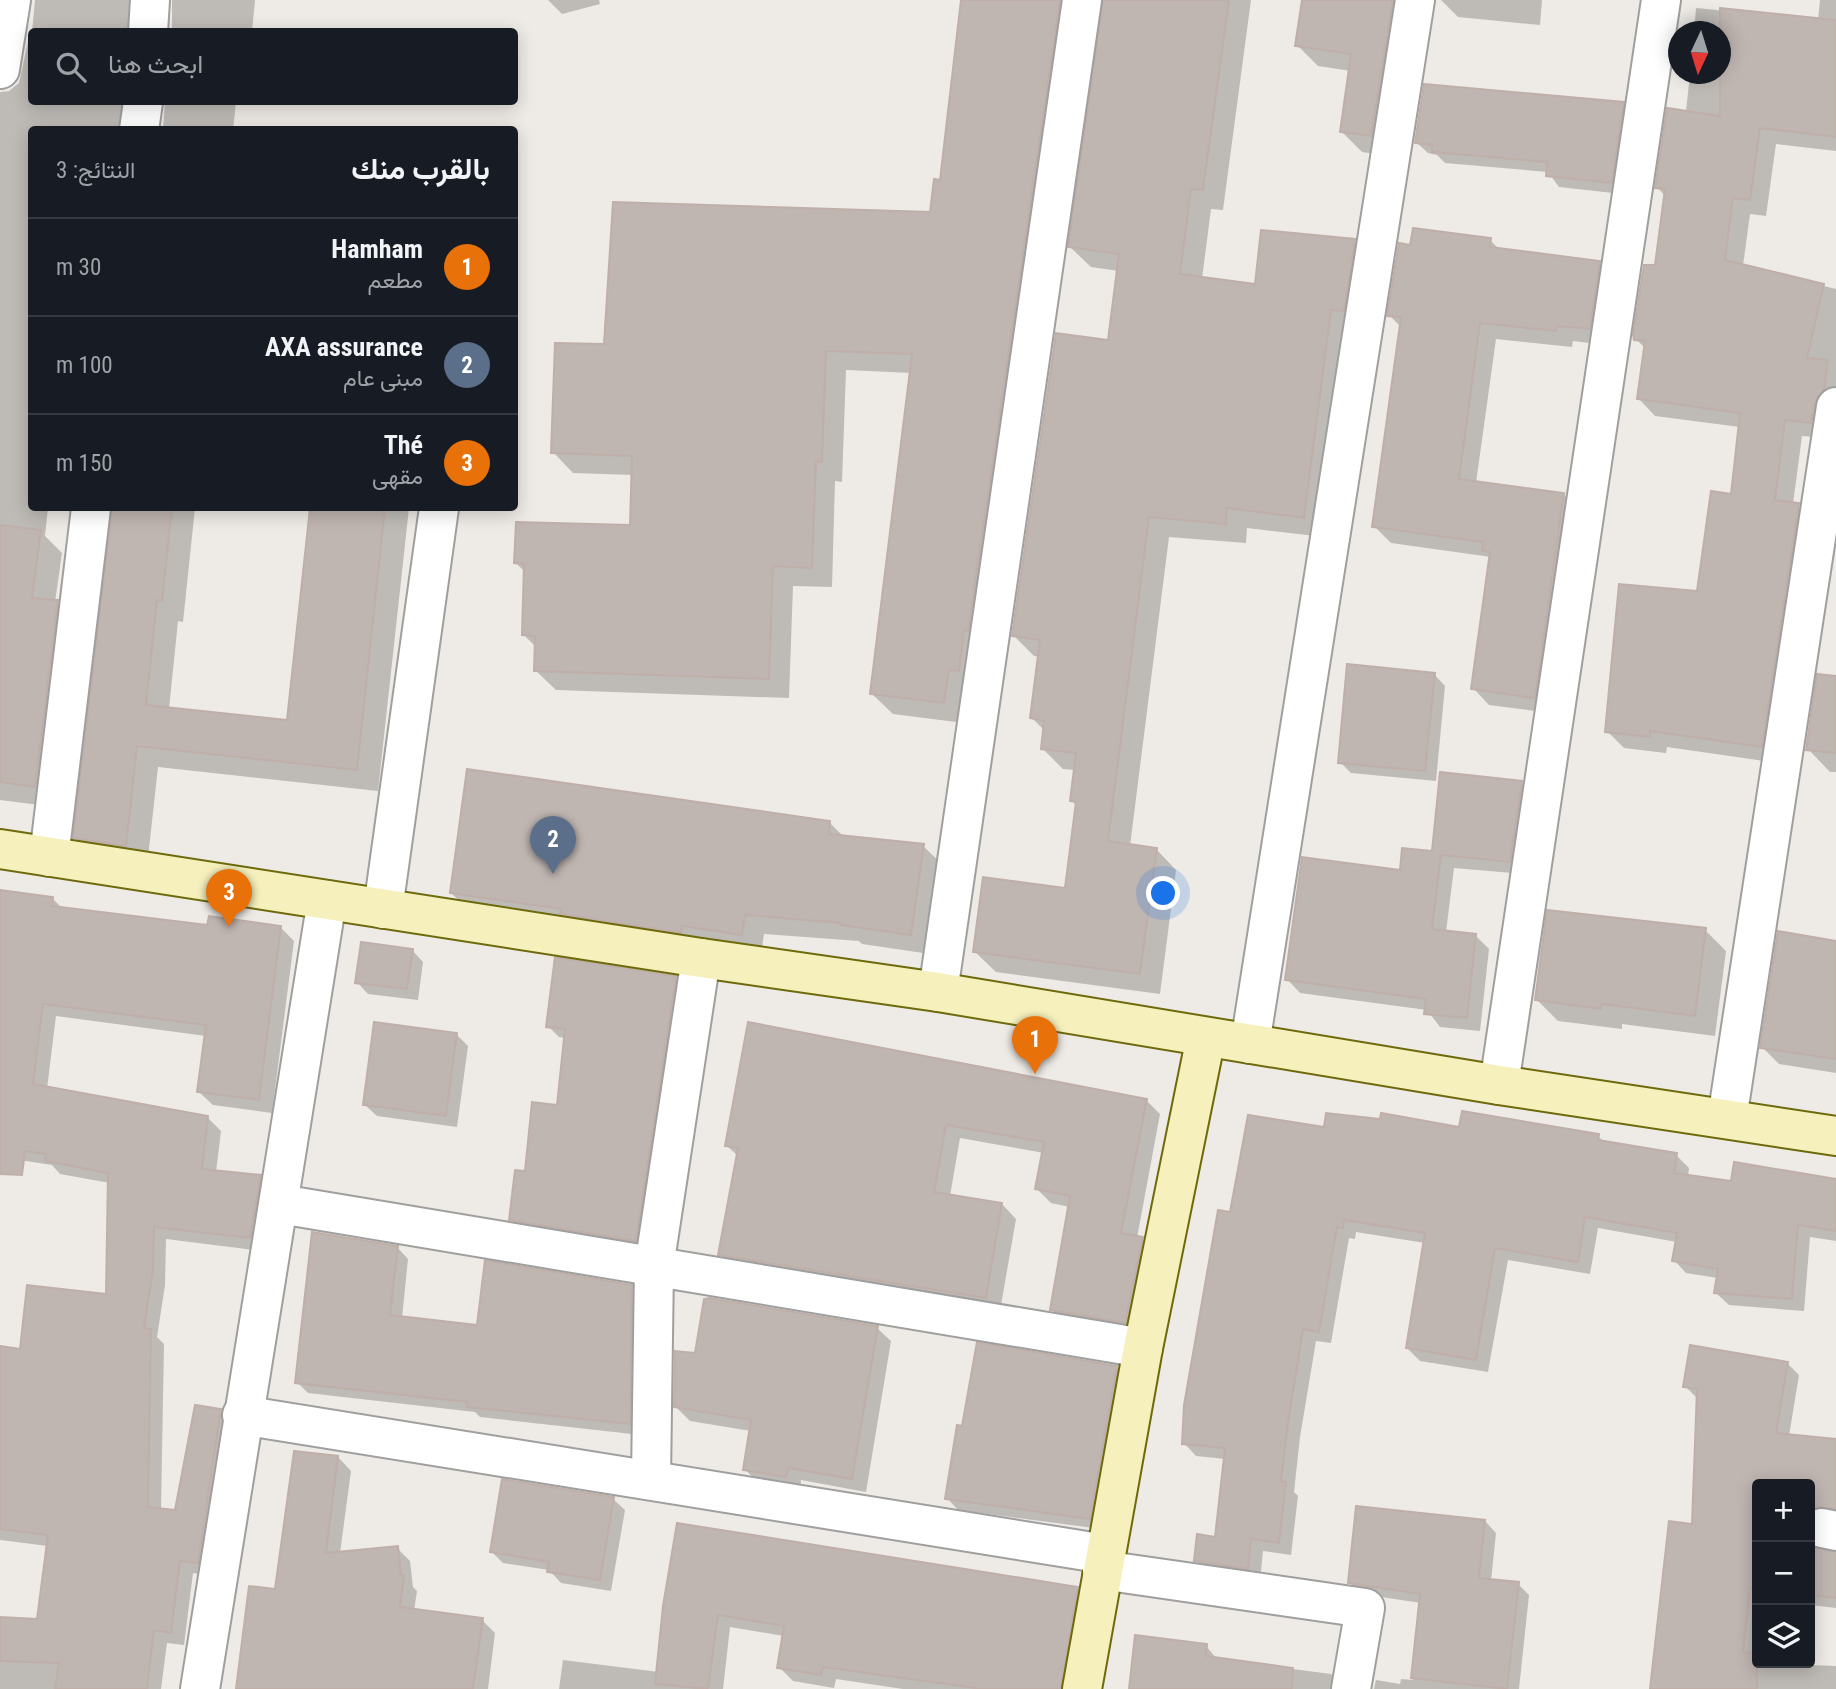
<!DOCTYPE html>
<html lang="ar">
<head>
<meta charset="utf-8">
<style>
	body { margin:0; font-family:"Roboto Condensed",Vazirmatn,sans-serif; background:#242831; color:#f1f3f6; direction:rtl }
	.controls { position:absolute; right:21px; bottom:21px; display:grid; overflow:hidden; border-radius:7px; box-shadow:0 4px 18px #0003 }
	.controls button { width:63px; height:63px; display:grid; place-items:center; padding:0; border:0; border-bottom:2px solid #363941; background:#171b24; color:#f1f3f6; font:35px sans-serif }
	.compass { position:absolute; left:1668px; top:21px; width:63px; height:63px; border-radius:50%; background:#171b24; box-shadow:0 4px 18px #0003; rotate:184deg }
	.you { position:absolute; left:1164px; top:894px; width:24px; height:24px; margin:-18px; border:5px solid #fff; border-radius:50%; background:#1a73e8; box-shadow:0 0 0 10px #1a73e833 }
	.badge { display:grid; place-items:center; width:46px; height:46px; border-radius:50%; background:#1a73e8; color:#fff; font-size:23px; font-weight:700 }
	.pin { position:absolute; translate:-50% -58px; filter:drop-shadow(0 2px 4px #0008) }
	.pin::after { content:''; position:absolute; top:37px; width:24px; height:21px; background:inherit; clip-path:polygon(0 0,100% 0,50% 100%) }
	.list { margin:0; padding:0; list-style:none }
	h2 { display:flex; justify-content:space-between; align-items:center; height:91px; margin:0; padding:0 28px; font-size:30px }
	h2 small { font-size:23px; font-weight:400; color:#9ea1a6 }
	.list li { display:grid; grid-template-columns:46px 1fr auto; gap:21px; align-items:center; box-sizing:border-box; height:98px; padding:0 28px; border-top:2px solid #363941 }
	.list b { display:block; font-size:26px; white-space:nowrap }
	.list p { margin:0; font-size:23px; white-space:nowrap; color:#9ea1a6 }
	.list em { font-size:23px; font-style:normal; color:#9ea1a6 }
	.icon { flex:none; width:38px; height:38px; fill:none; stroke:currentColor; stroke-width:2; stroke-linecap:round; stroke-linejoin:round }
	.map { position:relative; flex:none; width:1836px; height:1689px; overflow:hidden; direction:ltr }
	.search { position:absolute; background:#171b24; box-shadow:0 4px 18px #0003; left:28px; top:28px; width:490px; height:77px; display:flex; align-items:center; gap:18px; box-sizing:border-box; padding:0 24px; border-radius:7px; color:#9ea1a6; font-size:26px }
	.panel { position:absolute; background:#171b24; box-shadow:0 4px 18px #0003; left:28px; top:126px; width:490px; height:385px; border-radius:7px; direction:rtl }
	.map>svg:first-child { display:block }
</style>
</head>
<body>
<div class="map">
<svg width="1836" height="1689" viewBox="0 0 1836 1689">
	<rect width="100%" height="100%" fill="#eeeae5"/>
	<!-- shadow -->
	<g fill="#0003">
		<path d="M 35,0 L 169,0 L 163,1 L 149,32 L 32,32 Z"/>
		<path d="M 172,0 L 255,0 L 252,32 L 172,32 Z"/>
		<path d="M 548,0 L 599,0 L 600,4 L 562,14 Z"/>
		<path d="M 963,0 L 1094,0 L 964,723 L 893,714 L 872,694 L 912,373 L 846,370 L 842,482 L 835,481 L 832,587 L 793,586 L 789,698 L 556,690 L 535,670 L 536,647 L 524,635 L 525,572 L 516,563 L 631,527 L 633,475 L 573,473 L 553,452 L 605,346 L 931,214 L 942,182 Z"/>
		<path d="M 1132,0 L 1251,0 L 1223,210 L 1211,209 L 1202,279 L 1257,286 L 1354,241 L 1375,261 L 1324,537 L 1247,528 L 1246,543 L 1169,537 L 1130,846 L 1156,849 L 1176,870 L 1160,994 L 996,972 L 975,952 L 1066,890 L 1077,806 L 1072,801 L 1075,770 L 1063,769 L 1042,748 L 1044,730 L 1032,718 L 1040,657 L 1034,656 L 1014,636 L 1110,342 L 1119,271 L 1091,267 L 1070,247 Z"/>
		<path d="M 1304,0 L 1428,0 L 1391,156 L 1362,152 L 1341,131 L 1351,71 L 1318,66 L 1297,45 Z"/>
		<path d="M 1441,0 L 1542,0 L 1540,25 L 1458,17 Z"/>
		<path d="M 1820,0 L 1836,0 L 1836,151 L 1776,144 L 1766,216 L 1750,214 L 1743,266 L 1836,289 L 1836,413 L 1828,438 L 1802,436 L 1793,504 L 1798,505 L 1815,522 L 1778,763 L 1667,747 L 1666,753 L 1624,748 L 1607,731 L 1698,593 L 1732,496 L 1740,427 L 1655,416 L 1639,399 L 1646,349 L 1636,339 L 1657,266 L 1666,197 L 1657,187 L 1669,109 L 1686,111 L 1690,74 L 1720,74 L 1720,32 L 1694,32 L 1696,8 L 1818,20 Z"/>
		<path d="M 28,42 L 32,42 L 32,102 L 236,102 L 233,130 L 163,130 L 165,102 L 157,102 L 142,130 L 32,130 L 32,508 L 48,508 L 45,536 L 62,553 L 55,602 L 79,623 L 56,807 L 0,800 L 0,92 L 9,91 L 19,83 Z"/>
		<path d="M 1623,104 L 1634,115 L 1622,194 L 1559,187 L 1548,172 L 1445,163 L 1437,155 L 1428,153 L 1416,142 Z"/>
		<path d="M 1490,240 L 1500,250 L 1599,263 L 1615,279 L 1606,345 L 1573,341 L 1572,347 L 1496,339 L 1476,483 L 1563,494 L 1580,511 L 1551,713 L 1489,705 L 1473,688 L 1491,557 L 1391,543 L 1374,526 L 1401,327 L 1389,315 L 1412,246 Z"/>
		<path d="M 113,508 L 195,508 L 183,622 L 178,621 L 169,709 L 289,722 L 312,508 L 409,508 L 378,791 L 158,767 L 147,867 L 97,859 L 75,838 Z"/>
		<path d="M 1434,674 L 1445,686 L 1436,781 L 1351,773 L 1340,762 Z"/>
		<path d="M 1836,678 L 1836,772 L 1830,772 L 1808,749 Z"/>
		<path d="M 1521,783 L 1535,796 L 1524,874 L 1454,868 L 1446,932 L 1475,935 L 1489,949 L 1480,1031 L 1440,1027 L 1427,1010 L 1300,993 L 1287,979 L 1401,872 L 1433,853 Z"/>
		<path d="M 829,822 L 844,837 L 923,846 L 943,865 L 930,954 L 862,944 L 859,941 L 764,934 L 761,954 L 471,912 L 451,893 Z"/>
		<path d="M 0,892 L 52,898 L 63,909 L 209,927 L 281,928 L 294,941 L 272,1113 L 213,1105 L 199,1092 L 206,1036 L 56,1016 L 47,1089 L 208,1118 L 221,1131 L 216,1172 L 260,1177 L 273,1190 L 263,1251 L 166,1239 L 165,1285 L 157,1337 L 164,1344 L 161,1510 L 177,1512 L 220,1411 L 234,1424 L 211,1576 L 193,1573 L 184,1645 L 167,1643 L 161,1689 L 0,1689 L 0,1619 L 38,1620 L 48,1546 L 0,1540 L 0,1348 L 22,1351 L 107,1296 L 110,1183 L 60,1174 L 52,1165 L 0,1157 Z"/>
		<path d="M 1705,930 L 1726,951 L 1715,1036 L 1622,1024 L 1622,1029 L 1558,1021 L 1537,1000 Z"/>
		<path d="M 1836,943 L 1836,1073 L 1779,1064 L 1762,1047 Z"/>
		<path d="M 412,950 L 423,962 L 418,1000 L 368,994 L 357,982 Z"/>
		<path d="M 675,978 L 686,989 L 646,1251 L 522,1231 L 511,1219 L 526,1173 L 558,1107 L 566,1038 L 559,1037 L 548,1026 Z"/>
		<path d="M 456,1034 L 468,1046 L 457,1127 L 377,1116 L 365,1105 Z"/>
		<path d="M 1146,1100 L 1160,1114 L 1137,1238 L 1142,1239 L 1157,1253 L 1139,1336 L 1067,1324 L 1052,1310 L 1070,1207 L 1051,1203 L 1037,1189 L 1044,1153 L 960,1138 L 950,1196 L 1002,1204 L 1016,1219 L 1000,1311 L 734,1269 L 720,1254 L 738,1156 L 727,1146 Z"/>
		<path d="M 1461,1129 L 1598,1136 L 1605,1143 L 1676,1155 L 1689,1168 L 1688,1176 L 1732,1183 L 1836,1181 L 1836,1241 L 1810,1237 L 1804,1311 L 1729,1305 L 1716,1293 L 1718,1278 L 1686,1273 L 1674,1260 L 1677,1242 L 1598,1228 L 1590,1274 L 1508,1260 L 1488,1372 L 1420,1361 L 1407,1348 L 1425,1243 L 1356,1232 L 1355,1239 L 1349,1238 L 1331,1343 L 1316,1341 L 1300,1437 L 1294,1492 L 1298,1496 L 1291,1555 L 1263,1551 L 1260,1581 L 1209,1573 L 1196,1561 L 1217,1539 L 1225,1459 L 1196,1456 L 1184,1443 L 1232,1214 L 1326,1130 Z"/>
		<path d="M 397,1247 L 408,1259 L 402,1318 L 479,1327 L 631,1287 L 643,1298 L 641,1435 L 480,1417 L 475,1412 L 308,1393 L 297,1382 Z"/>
		<path d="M 877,1328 L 891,1341 L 866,1492 L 801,1480 L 800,1490 L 758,1483 L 745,1469 L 751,1431 L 690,1421 L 676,1407 L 697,1355 Z"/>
		<path d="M 1787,1363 L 1799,1375 L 1789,1436 L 1836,1441 L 1836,1519 L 1812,1537 L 1812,1547 L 1836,1554 L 1836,1608 L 1810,1605 L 1810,1484 L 1757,1484 L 1755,1656 L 1757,1663 L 1836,1666 L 1836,1689 L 1652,1689 L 1694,1526 L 1697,1398 L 1685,1386 Z"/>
		<path d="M 1117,1368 L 1128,1379 L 1101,1529 L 958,1510 L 947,1498 Z"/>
		<path d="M 338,1457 L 351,1471 L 340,1553 L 397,1548 L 410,1561 L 413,1587 L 417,1591 L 414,1611 L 482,1620 L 495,1633 L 488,1689 L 237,1689 L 277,1591 Z"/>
		<path d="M 613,1499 L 625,1510 L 611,1591 L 561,1583 L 549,1570 L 503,1563 L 492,1552 Z"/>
		<path d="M 1485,1521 L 1496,1533 L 1491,1581 L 1518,1584 L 1529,1595 L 1519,1689 L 1374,1689 L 1376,1680 L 1400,1684 L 1401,1679 L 1413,1680 L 1421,1603 L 1361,1594 L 1350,1583 Z"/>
		<path d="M 1077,1588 L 1091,1602 L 1076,1689 L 903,1689 L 836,1679 L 834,1688 L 793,1681 L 779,1667 L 784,1636 L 730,1627 L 723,1689 L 559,1689 L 563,1660 L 659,1672 L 665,1606 Z"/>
		<path d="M 1206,1646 L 1217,1659 L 1331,1674 L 1342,1689 L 1130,1689 Z"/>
	</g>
	<!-- building -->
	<g fill="#bfb5b1" stroke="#bfafa8" stroke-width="2">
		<path d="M 961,0 L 1060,0 L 968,631 L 964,630 L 959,671 L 949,670 L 944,703 L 870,694 L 912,354 L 826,351 L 822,462 L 816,462 L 812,568 L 773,566 L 769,679 L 534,671 L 535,636 L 522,635 L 524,564 L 514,563 L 516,522 L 630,525 L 632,456 L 551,453 L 555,343 L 604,344 L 613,202 L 930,212 L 934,179 L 940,180 Z"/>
		<path d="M 1103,0 L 1229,0 L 1203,190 L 1191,189 L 1180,274 L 1255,284 L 1261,230 L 1355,239 L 1344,311 L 1331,310 L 1304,518 L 1227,508 L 1226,524 L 1149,517 L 1108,841 L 1157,848 L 1140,974 L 973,952 L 983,877 L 1065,888 L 1076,802 L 1070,801 L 1076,753 L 1041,749 L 1044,721 L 1030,718 L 1040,640 L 1012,636 L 1056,333 L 1108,340 L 1119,254 L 1068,247 Z"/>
		<path d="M 1302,0 L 1393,0 L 1371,136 L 1340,132 L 1351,54 L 1295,46 Z"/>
		<path d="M 1720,8 L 1836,20 L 1836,137 L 1760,128 L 1750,200 L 1733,198 L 1725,260 L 1824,284 L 1807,358 L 1828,360 L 1824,389 L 1815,403 L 1811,423 L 1785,420 L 1775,500 L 1799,503 L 1762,747 L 1650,731 L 1650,737 L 1605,732 L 1619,584 L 1697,591 L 1711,491 L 1731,494 L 1740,413 L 1637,399 L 1645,341 L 1634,340 L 1633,334 L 1644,265 L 1655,265 L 1665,189 L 1655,188 L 1667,108 L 1720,116 Z"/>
		<path d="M 1424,84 L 1624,102 L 1612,183 L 1546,176 L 1547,162 L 1432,152 L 1432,145 L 1415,143 Z"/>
		<path d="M 1413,228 L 1491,238 L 1490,247 L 1600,261 L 1590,329 L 1557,326 L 1556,331 L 1480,323 L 1459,479 L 1564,493 L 1535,698 L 1471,689 L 1490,552 L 1482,551 L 1483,542 L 1372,527 L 1401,317 L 1387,316 L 1399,243 L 1410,245 Z"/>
		<path d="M 112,508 L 172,508 L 162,601 L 157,600 L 146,705 L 287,720 L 310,508 L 385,508 L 357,770 L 137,746 L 126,846 L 73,838 Z"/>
		<path d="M 0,525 L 41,530 L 32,598 L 58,600 L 35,787 L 0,782 Z"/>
		<path d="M 1347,664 L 1435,673 L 1425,771 L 1338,763 Z"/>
		<path d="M 1817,674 L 1836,676 L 1836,753 L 1806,750 Z"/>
		<path d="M 467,769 L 830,821 L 829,834 L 924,844 L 911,935 L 840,925 L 840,923 L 745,915 L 742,935 L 682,926 L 681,933 L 560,914 L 561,909 L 450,893 Z"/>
		<path d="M 1440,772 L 1522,781 L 1510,862 L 1441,855 L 1432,929 L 1476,934 L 1467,1018 L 1424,1014 L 1426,999 L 1285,980 L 1302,857 L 1400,870 L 1402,848 L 1432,851 Z"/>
		<path d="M 0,890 L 53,897 L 52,906 L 207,925 L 209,916 L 281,926 L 259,1100 L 197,1092 L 206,1025 L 43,1004 L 33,1084 L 208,1116 L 202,1169 L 261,1175 L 250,1238 L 154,1227 L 153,1270 L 144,1328 L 151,1329 L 148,1507 L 175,1510 L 195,1405 L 221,1409 L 198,1563 L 180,1561 L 171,1633 L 154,1630 L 147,1689 L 55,1689 L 59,1663 L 0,1661 L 0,1617 L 37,1619 L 48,1535 L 0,1529 L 0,1346 L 20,1349 L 27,1285 L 106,1294 L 108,1173 L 45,1161 L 46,1154 L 25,1151 L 22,1175 L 0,1174 Z"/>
		<path d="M 1547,910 L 1706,928 L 1695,1016 L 1602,1004 L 1601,1009 L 1535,1000 Z"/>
		<path d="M 1778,931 L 1836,941 L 1836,1059 L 1760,1048 Z"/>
		<path d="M 361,942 L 413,949 L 407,989 L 355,983 Z"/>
		<path d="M 555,957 L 676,976 L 636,1241 L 509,1220 L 515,1170 L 525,1171 L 532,1102 L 557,1105 L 565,1029 L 546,1027 Z"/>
		<path d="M 374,1022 L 457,1033 L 446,1116 L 363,1105 Z"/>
		<path d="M 748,1022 L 1147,1099 L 1121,1233 L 1143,1237 L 1125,1323 L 1050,1310 L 1070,1196 L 1035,1189 L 1044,1142 L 946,1125 L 934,1192 L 1002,1203 L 986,1298 L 718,1255 L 738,1148 L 725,1146 Z"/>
		<path d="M 1462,1111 L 1599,1134 L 1598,1140 L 1677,1153 L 1674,1173 L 1731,1181 L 1734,1162 L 1836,1179 L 1836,1231 L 1798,1225 L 1792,1299 L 1714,1293 L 1718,1269 L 1672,1261 L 1677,1233 L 1585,1217 L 1578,1262 L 1495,1248 L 1476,1360 L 1406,1348 L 1425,1233 L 1344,1220 L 1343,1228 L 1337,1227 L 1319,1332 L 1303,1329 L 1288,1423 L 1281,1481 L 1286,1482 L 1279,1543 L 1251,1539 L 1248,1569 L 1194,1561 L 1197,1534 L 1215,1537 L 1225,1448 L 1182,1444 L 1184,1405 L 1218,1210 L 1230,1212 L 1248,1115 L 1324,1127 L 1326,1113 L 1380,1119 L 1381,1113 L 1459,1127 Z"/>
		<path d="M 312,1232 L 398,1246 L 390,1315 L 477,1325 L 485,1260 L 632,1285 L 630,1424 L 467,1407 L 467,1402 L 295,1383 Z"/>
		<path d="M 710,1298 L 878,1326 L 852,1479 L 788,1468 L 786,1477 L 743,1470 L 751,1420 L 674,1407 L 675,1351 L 695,1353 L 704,1299 Z"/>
		<path d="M 977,1342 L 1117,1366 L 1090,1519 L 945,1499 L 957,1425 L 962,1426 Z"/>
		<path d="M 1690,1345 L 1788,1362 L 1776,1433 L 1836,1439 L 1836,1509 L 1816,1507 L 1810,1511 L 1810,1484 L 1757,1484 L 1757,1589 L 1750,1588 L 1743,1652 L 1757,1654 L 1757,1689 L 1650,1689 L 1669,1521 L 1692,1524 L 1697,1389 L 1683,1387 Z"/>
		<path d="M 294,1451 L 338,1456 L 326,1553 L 398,1546 L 401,1575 L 404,1576 L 400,1607 L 483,1618 L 473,1689 L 236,1689 L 249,1586 L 275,1589 Z"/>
		<path d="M 502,1479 L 614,1497 L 600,1580 L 547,1572 L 549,1562 L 490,1552 Z"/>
		<path d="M 1356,1506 L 1485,1520 L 1479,1578 L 1519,1582 L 1507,1689 L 1411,1678 L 1420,1594 L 1348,1583 Z"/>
		<path d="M 677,1523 L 1078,1587 L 1061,1689 L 982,1689 L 823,1667 L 821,1675 L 777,1668 L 784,1626 L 718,1615 L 708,1689 L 655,1684 L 663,1606 Z"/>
		<path d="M 1810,1546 L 1836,1552 L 1836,1598 L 1810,1595 Z"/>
		<path d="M 1135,1635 L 1207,1644 L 1206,1656 L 1293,1668 L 1292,1689 L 1129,1689 Z"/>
	</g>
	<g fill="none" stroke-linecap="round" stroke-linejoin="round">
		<!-- street casing -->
		<g stroke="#9f9f9f" stroke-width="42">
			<g id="street">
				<path d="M 148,32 L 150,0"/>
				<path d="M 0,69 L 11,0"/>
				<path d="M 139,130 L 143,102"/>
				<path d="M 49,857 L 91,508"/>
				<path d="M 383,909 L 439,508"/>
				<path d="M 938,992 L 1082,0"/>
				<path d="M 1250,1044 L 1415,0"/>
				<path d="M 1499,1085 L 1661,0"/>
				<path d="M 1727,1119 L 1836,407"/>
				<path d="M 280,1204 L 1143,1348"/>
				<path d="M 242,1415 L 1105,1554"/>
				<path d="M 651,1479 L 654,1267 L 701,958"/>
				<path d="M 1822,1528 L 1836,1531"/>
				<path d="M 1102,1570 L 1365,1608 L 1351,1689"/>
				<path d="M 200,1689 L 327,900"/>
			</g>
		</g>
		<!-- secondary casing -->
		<g stroke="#6e6a0c" stroke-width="42">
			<g id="secondary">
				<path d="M 0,849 L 701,958 L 938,992 L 1499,1085 L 1836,1136"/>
				<path d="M 1082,1689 L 1143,1348 L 1206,1037"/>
			</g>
		</g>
		<!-- street -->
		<use href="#street" stroke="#fff" stroke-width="38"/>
		<!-- secondary -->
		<use href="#secondary" stroke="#f5f0bc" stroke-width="38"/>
	</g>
</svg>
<div class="controls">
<button>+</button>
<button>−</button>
<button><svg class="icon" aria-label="layers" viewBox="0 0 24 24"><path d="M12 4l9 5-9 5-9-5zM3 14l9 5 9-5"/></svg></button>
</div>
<svg class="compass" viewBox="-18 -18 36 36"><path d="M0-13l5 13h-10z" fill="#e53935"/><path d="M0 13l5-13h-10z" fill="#9ea1a6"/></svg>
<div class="you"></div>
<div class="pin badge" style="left:1035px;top:1074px;background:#e8710a">1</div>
<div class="pin badge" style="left:553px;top:874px;background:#5c6f8a">2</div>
<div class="pin badge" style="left:229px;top:927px;background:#e8710a">3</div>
<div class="search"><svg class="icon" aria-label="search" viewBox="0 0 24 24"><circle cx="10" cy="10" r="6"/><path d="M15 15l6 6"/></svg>ابحث هنا</div>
<section class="panel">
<h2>بالقرب منك<small>النتائج: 3</small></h2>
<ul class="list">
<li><span class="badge" style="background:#e8710a">1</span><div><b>Hamham</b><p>مطعم</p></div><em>30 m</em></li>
<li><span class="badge" style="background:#5c6f8a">2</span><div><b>AXA assurance</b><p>مبنى عام</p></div><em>100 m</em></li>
<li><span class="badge" style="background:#e8710a">3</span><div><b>Thé</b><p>مقهى</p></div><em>150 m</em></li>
</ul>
</section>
</div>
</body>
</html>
